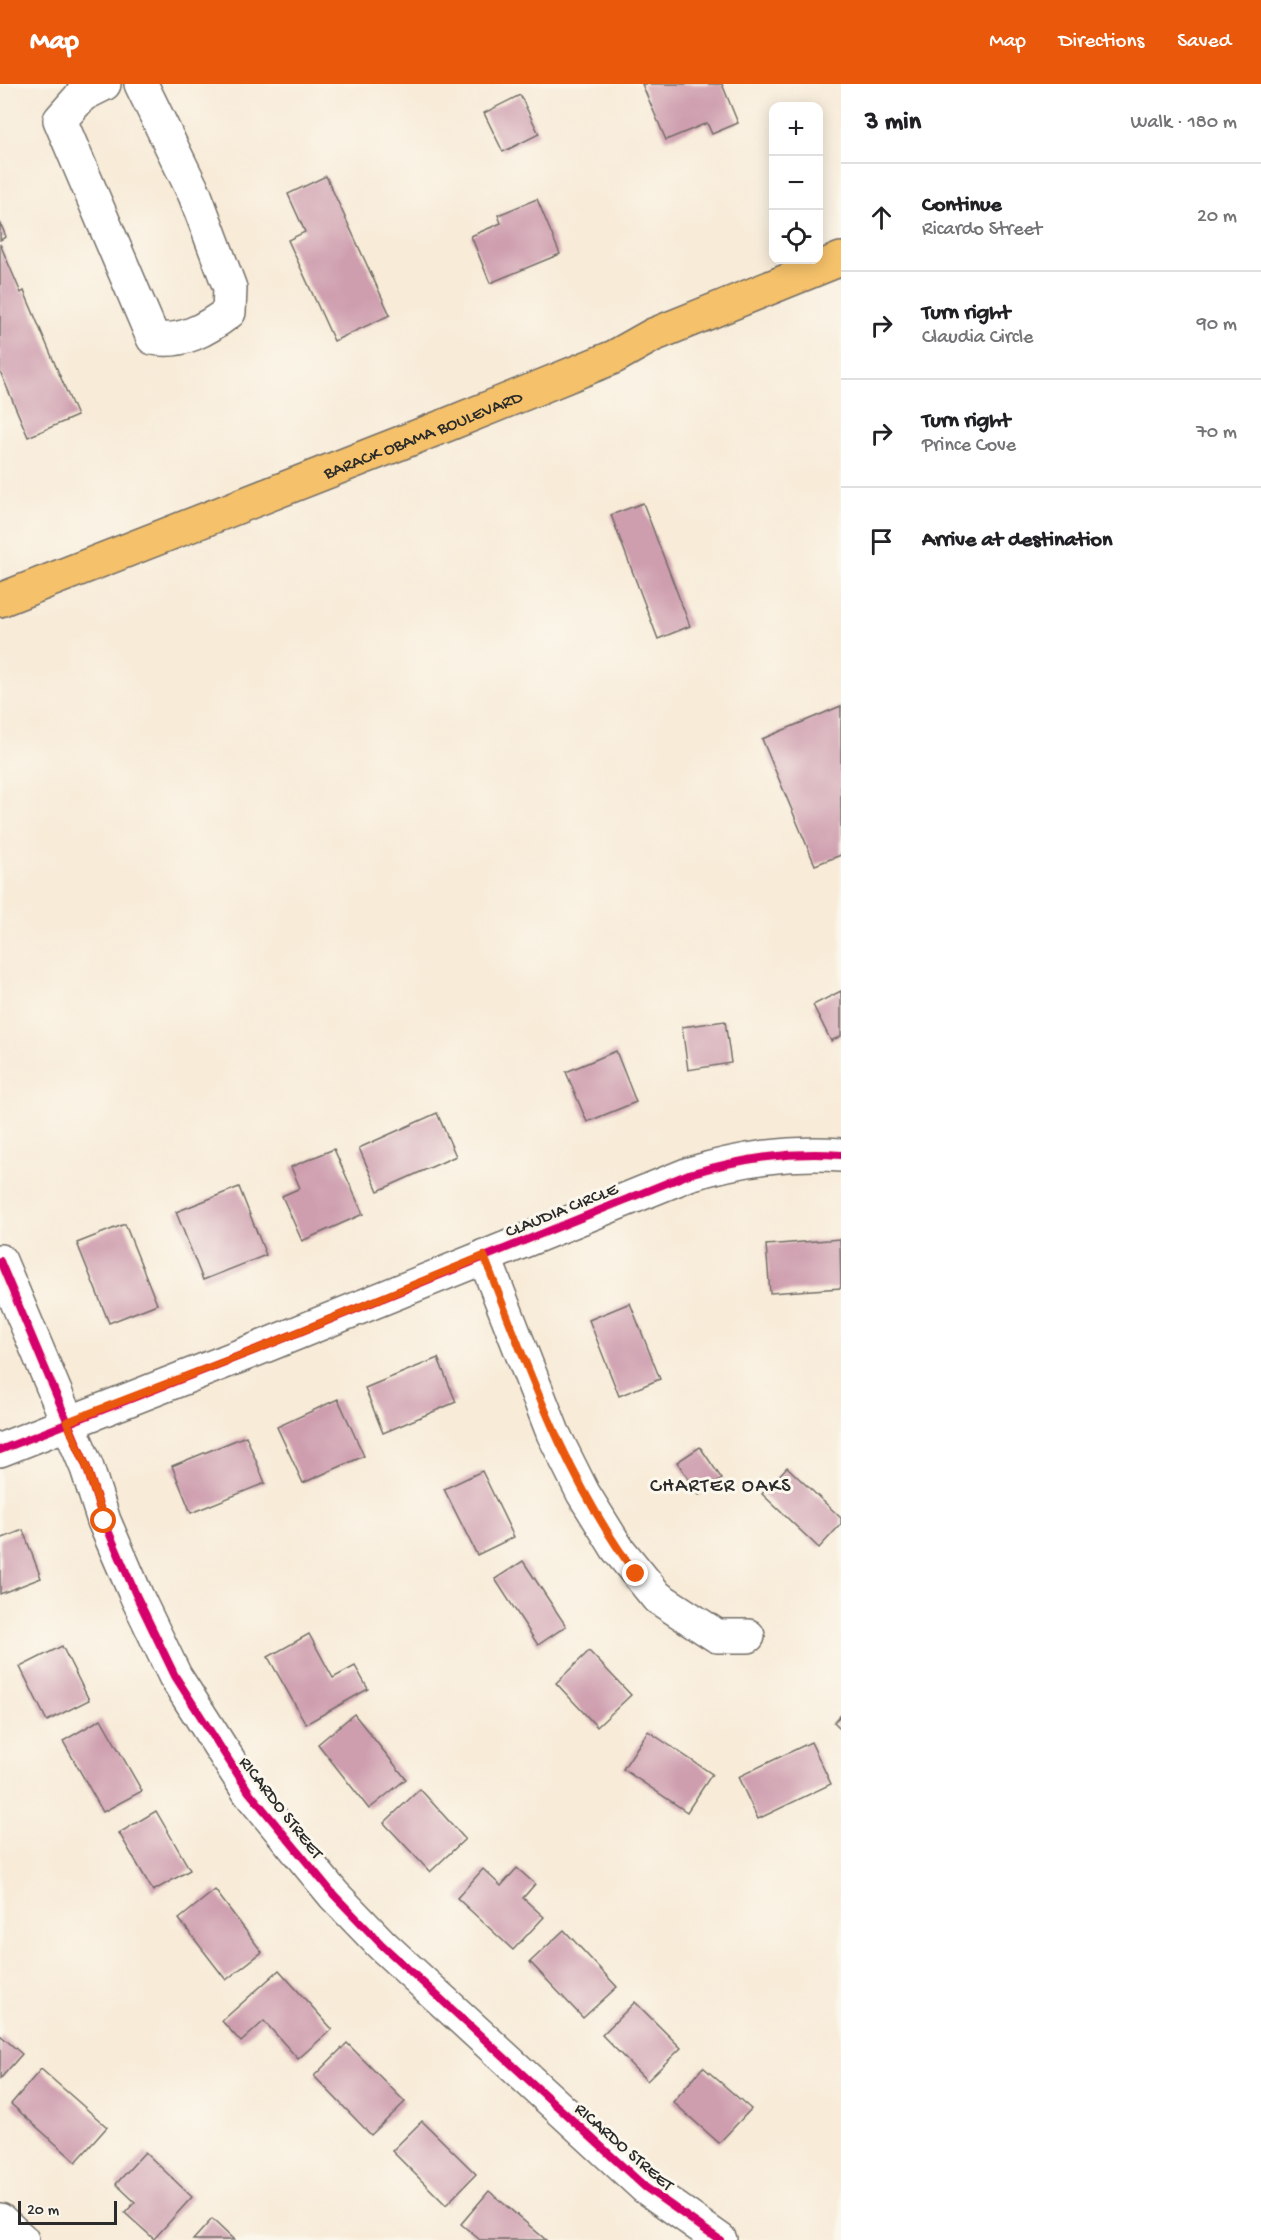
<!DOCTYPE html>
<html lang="en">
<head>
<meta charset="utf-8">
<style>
	body { margin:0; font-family:"Gochi Hand",sans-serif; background:#f6f6f6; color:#202124 }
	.controls { position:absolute; right:18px; top:18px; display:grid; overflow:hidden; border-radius:12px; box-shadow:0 3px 15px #0003 }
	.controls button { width:54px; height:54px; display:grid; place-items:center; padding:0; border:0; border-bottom:2px solid #e0e0e0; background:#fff; color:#202124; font:30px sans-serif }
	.scale { position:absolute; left:18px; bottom:15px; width:99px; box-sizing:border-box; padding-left:6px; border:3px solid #2b2b2b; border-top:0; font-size:16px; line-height:21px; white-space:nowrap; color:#2b2b2b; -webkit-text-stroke:4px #fbf7ec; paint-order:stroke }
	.stop { position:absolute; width:18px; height:18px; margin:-14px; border:4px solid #ea580c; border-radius:50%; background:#fff }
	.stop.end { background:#ea580c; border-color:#fff; box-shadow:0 2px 6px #0008 }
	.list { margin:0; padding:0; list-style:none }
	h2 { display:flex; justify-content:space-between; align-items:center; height:78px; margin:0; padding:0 24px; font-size:26px }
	h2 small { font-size:20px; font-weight:400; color:#757577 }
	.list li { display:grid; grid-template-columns:39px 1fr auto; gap:18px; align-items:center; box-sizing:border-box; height:108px; padding:0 24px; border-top:2px solid #e0e0e0 }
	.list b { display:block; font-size:22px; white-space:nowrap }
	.list p { margin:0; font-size:20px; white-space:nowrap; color:#757577 }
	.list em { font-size:20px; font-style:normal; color:#757577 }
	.icon { flex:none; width:33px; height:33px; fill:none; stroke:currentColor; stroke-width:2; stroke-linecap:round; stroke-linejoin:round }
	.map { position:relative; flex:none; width:841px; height:2156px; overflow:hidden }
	header { display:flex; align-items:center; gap:36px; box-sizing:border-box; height:84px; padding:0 30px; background:#ea580c; color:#fff }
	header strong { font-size:28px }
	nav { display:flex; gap:33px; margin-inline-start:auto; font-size:21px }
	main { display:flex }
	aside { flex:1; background:#fff }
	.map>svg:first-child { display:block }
</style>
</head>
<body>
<header>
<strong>Map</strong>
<nav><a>Map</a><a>Directions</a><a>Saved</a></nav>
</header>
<main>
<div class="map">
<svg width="841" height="2156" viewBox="0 0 841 2156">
	<rect width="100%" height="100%" fill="#fbf7ec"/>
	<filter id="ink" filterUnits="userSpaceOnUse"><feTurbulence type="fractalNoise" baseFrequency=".0167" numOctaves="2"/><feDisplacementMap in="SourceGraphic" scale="12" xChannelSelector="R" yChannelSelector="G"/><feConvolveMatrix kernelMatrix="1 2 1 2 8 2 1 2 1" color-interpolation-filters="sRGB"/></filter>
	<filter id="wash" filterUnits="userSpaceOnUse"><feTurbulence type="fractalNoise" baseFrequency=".008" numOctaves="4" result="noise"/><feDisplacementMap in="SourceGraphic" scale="24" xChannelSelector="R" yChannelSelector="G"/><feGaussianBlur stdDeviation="1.35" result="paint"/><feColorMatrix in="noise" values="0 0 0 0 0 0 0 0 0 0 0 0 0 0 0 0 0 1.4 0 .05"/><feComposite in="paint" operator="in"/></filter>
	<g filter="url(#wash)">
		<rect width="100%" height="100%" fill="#f8ebd8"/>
		<g id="blocks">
			<!-- building -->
			<g fill="#ce9dae">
				<path d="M 642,0 L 722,0 L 738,39 L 712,50 L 707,39 L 666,56 Z"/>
				<path d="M 520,11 L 539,50 L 503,68 L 484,29 Z"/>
				<path d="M 326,92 L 390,231 L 334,257 L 288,156 L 305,148 L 288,110 Z"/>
				<path d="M 537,115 L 560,170 L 490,199 L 471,152 L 501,139 L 498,131 Z"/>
				<path d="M 0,138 L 6,153 L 0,156 Z"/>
				<path d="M 0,160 L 21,209 L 24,207 L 77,332 L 28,353 L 0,287 Z"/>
				<path d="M 643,419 L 690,542 L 658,555 L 611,431 Z"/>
				<path d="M 841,622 L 841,771 L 815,781 L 762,655 Z"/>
				<path d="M 841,907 L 841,952 L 831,957 L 813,921 Z"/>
				<path d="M 725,937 L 731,979 L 688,986 L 682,943 Z"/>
				<path d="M 616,967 L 636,1018 L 587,1038 L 566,988 Z"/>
				<path d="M 437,1029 L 456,1072 L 378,1107 L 359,1064 Z"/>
				<path d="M 334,1065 L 363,1130 L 302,1157 L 282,1112 L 300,1104 L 291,1083 Z"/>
				<path d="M 239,1103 L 266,1171 L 203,1196 L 176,1128 Z"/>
				<path d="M 125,1140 L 157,1220 L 109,1239 L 77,1159 Z"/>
				<path d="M 840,1155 L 841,1204 L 770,1209 L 766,1161 Z"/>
				<path d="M 630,1219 L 660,1295 L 619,1312 L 589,1236 Z"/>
				<path d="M 438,1274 L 456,1318 L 383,1349 L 365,1304 Z"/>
				<path d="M 338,1315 L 364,1372 L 303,1399 L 277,1343 Z"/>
				<path d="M 246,1352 L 265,1399 L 191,1429 L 172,1382 Z"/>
				<path d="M 700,1363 L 722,1395 L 699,1411 L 677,1378 Z"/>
				<path d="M 787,1383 L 841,1434 L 841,1440 L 819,1464 L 762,1410 Z"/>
				<path d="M 482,1387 L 514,1453 L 477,1471 L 444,1405 Z"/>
				<path d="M 23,1446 L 41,1494 L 0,1510 L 0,1455 Z"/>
				<path d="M 523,1477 L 566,1542 L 538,1561 L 495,1495 Z"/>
				<path d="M 309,1550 L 333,1594 L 355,1582 L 368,1605 L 306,1640 L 268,1573 Z"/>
				<path d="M 62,1562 L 89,1616 L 47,1637 L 20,1583 Z"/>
				<path d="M 589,1567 L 631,1611 L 597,1643 L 556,1599 Z"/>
				<path d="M 354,1630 L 406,1695 L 369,1725 L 318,1660 Z"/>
				<path d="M 841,1631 L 841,1645 L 834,1638 Z"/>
				<path d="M 101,1635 L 142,1707 L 103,1728 L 63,1657 Z"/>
				<path d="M 648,1647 L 712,1690 L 687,1728 L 623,1685 Z"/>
				<path d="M 811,1658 L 831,1700 L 758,1735 L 738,1693 Z"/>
				<path d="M 420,1705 L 465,1755 L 430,1788 L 384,1739 Z"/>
				<path d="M 156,1727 L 190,1786 L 153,1807 L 119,1749 Z"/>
				<path d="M 517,1784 L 535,1800 L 523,1814 L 544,1833 L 513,1866 L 457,1814 L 483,1785 L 501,1802 Z"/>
				<path d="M 215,1806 L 262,1868 L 226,1896 L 179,1835 Z"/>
				<path d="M 564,1846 L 617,1903 L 583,1934 L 530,1878 Z"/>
				<path d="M 279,1886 L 332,1945 L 298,1975 L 264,1937 L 241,1958 L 222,1937 Z"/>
				<path d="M 635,1918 L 681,1964 L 647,1997 L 602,1951 Z"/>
				<path d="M 0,1951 L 22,1970 L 0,1995 Z"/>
				<path d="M 347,1959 L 405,2018 L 371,2051 L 314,1992 Z"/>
				<path d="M 703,1983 L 751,2025 L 719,2059 L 673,2018 Z"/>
				<path d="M 41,1985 L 107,2043 L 76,2078 L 11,2020 Z"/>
				<path d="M 422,2037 L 476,2090 L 446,2121 L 392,2067 Z"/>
				<path d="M 145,2068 L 192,2113 L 154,2155 L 125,2129 L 135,2118 L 116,2100 Z"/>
				<path d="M 489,2107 L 546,2156 L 480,2156 L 461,2140 Z"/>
				<path d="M 212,2135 L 234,2156 L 193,2156 Z"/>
			</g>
		</g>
	</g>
	<g filter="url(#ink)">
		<use href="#blocks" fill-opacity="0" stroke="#736e68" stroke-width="1.5"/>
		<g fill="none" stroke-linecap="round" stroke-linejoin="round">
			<!-- minor casing -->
			<g stroke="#736e68" stroke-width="36">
				<g id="minor">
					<path d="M 104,0 L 82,11 L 60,36 L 153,254 C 181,260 207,245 229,228 L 230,204 L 195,111 L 141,0"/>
					<path d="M 484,1172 L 553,1349 L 583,1409 L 617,1464 L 657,1513 L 717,1552 L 748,1552"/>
					<path d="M 0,1177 L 87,1384 L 104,1437 L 136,1511 L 175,1592 L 249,1708 L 334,1811 L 382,1861 L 645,2103 L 720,2156"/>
					<path d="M 0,1366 L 255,1266 L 689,1090 C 740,1075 788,1067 841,1071"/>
					<path d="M 0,2136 L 22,2156"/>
				</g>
			</g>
			<!-- major casing -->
			<g stroke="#736e68" stroke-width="36">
				<g id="major">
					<path id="s1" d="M 0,516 L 449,340 L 614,273 L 653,251 L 841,175"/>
				</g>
			</g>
			<!-- minor -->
			<use href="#minor" stroke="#fff" stroke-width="33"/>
			<!-- major -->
			<use href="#major" stroke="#f5c16b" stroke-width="33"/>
			<!-- cycleway casing -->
			<g stroke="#fbf7ec" stroke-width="11">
				<g id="cycleway">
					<path d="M 0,1177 L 87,1384 L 104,1437 L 136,1511 L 175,1592 L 249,1708 L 334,1811 L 382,1861 L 645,2103 L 720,2156"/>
					<path d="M 0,1366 L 255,1266 L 689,1090 C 740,1075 788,1067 841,1071"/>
				</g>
			</g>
			<!-- cycleway -->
			<use href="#cycleway" stroke="#d6006c" stroke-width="8"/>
		</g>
	</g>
	<g fill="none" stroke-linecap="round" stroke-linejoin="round" filter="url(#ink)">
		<!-- route -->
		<path stroke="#ea580c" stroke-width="8" d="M 104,1437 L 87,1384 L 67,1338 L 255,1266 L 484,1172 C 527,1282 565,1394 636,1490"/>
	</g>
	<g text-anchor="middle" stroke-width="6" stroke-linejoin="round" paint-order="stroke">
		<!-- street labels -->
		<g font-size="18" fill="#2b2b2b" stroke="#fbf7ec">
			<text dy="6" stroke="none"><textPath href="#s1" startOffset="454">BARACK OBAMA BOULEVARD</textPath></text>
			<text transform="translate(561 1125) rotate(-22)" y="6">CLAUDIA CIRCLE</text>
			<text transform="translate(282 1723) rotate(52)" y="6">RICARDO STREET</text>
			<text transform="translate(625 2062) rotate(41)" y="6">RICARDO STREET</text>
		</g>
		<!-- neighbourhood labels -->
		<g font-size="20" letter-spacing="1.5" fill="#2b2b2b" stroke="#fbf7ec">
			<text x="721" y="1407">CHARTER OAKS</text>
		</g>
	</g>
</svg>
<div class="controls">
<button>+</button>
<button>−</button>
<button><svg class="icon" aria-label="locate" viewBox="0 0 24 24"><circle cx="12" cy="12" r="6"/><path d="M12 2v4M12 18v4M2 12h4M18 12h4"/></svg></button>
</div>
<div class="scale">20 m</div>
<div class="stop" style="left:104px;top:1437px"></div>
<div class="stop end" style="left:636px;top:1490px"></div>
</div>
<aside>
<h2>3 min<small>Walk · 180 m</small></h2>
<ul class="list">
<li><svg class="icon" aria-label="ahead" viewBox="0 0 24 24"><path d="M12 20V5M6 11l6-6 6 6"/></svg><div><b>Continue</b><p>Ricardo Street</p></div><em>20 m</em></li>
<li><svg class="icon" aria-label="right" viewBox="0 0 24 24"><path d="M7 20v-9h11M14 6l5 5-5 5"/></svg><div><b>Turn right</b><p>Claudia Circle</p></div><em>90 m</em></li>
<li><svg class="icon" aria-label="right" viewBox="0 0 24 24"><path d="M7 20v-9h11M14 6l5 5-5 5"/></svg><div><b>Turn right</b><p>Prince Cove</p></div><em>70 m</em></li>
<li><svg class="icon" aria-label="arrive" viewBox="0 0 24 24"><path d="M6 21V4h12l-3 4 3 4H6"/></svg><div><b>Arrive at destination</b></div></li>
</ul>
</aside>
</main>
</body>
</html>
